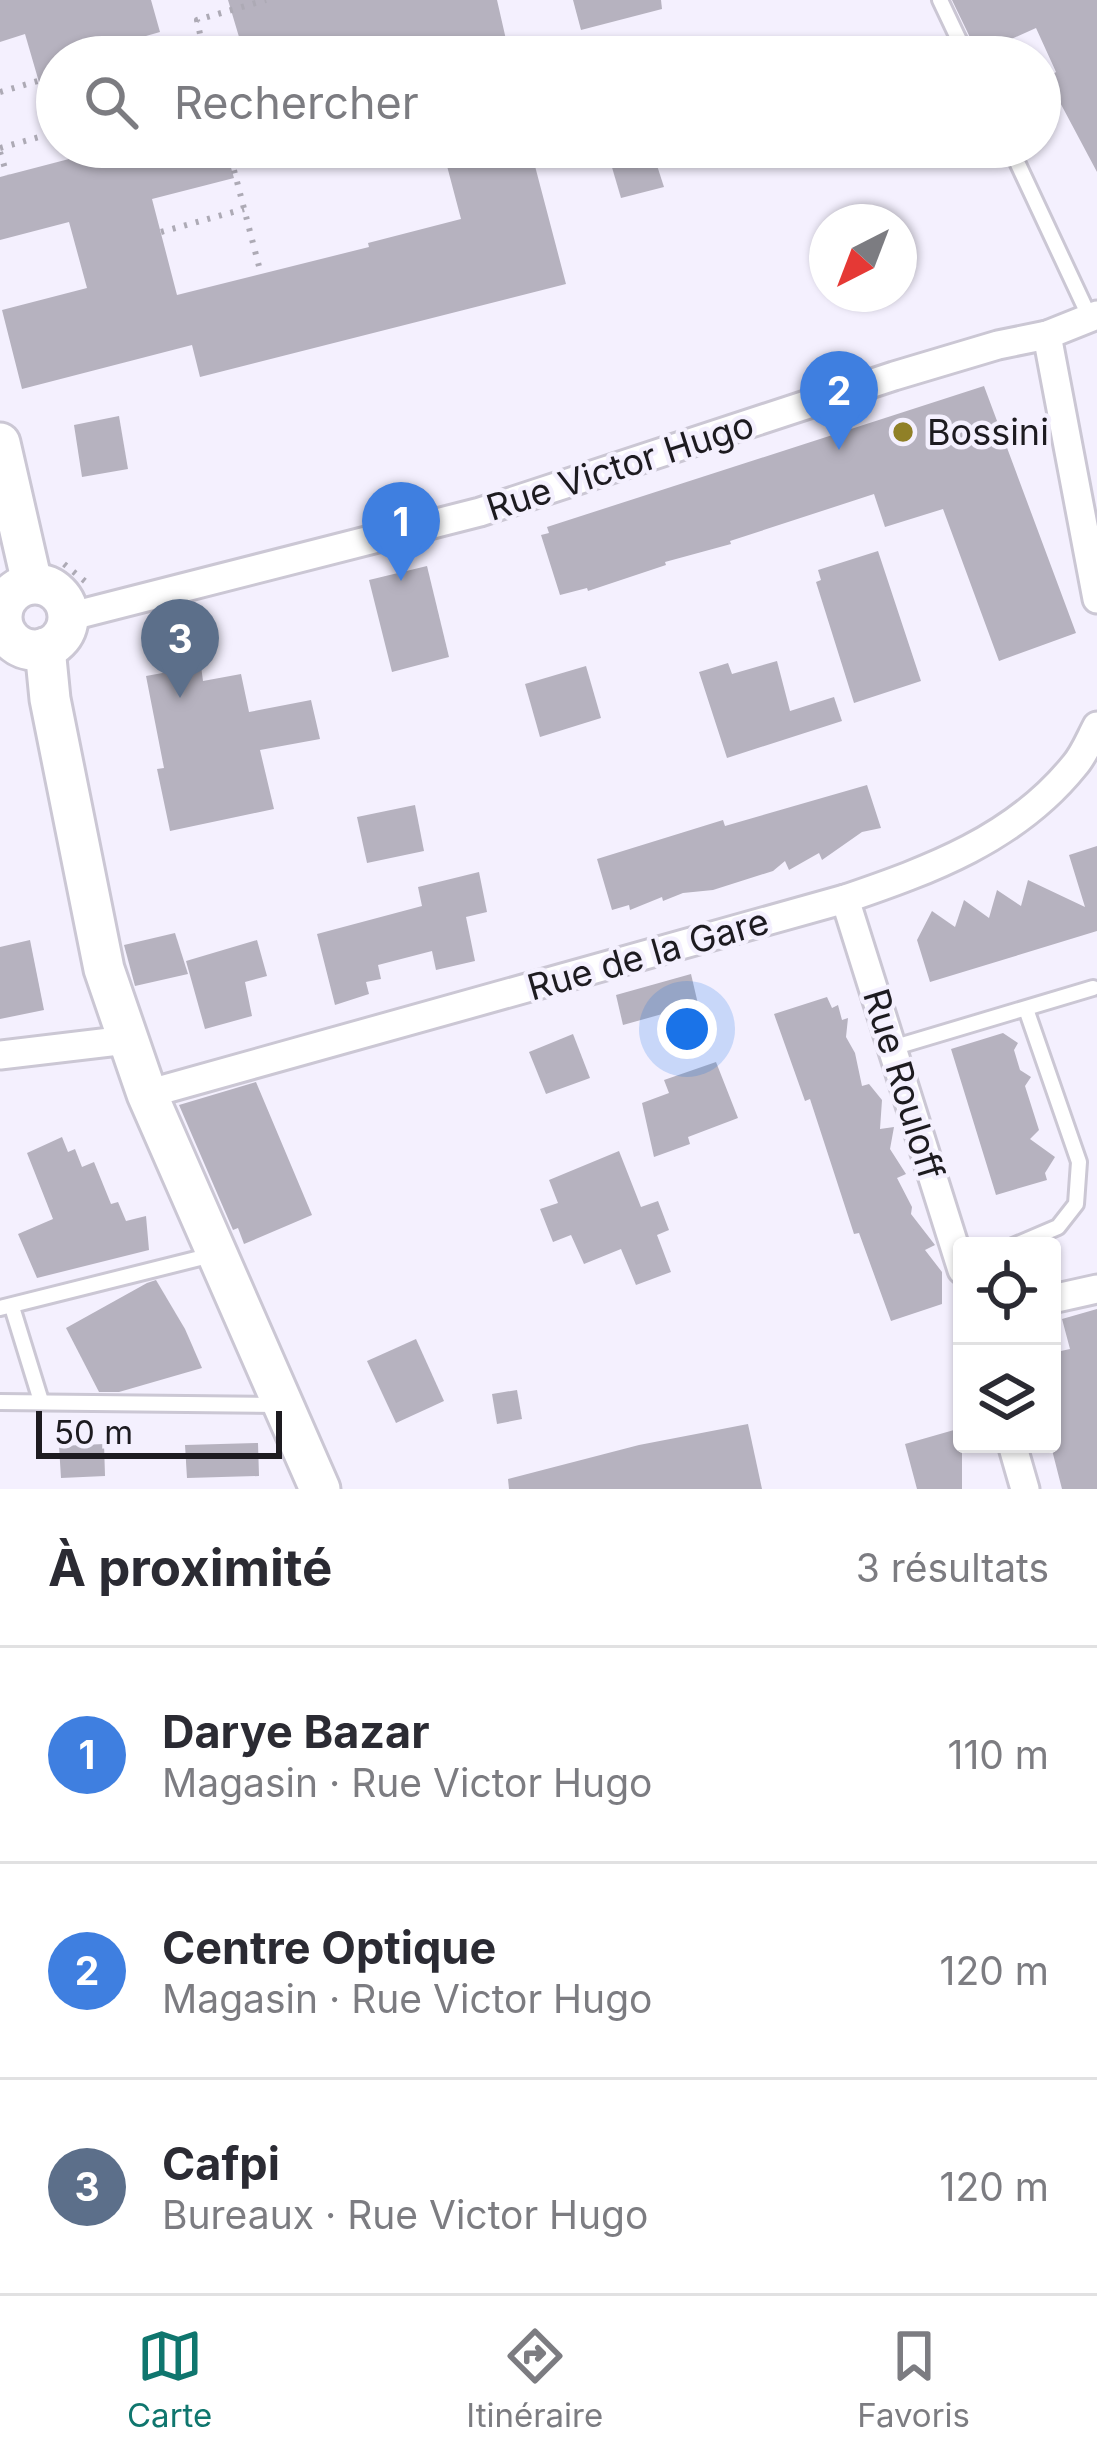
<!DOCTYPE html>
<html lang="fr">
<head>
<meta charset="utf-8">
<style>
	body { margin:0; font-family:Inter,sans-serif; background:#f7f7f7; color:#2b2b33 }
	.controls { position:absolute; right:36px; bottom:36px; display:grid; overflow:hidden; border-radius:12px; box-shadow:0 3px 9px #0004 }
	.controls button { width:108px; height:108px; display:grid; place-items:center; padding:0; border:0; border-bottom:3px solid #e1e1e2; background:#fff; color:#2b2b33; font:60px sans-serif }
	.compass { position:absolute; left:809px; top:204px; width:108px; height:108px; border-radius:50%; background:#fff; box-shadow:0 3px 9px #0004; rotate:222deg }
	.scale { position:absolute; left:36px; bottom:30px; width:246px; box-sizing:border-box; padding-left:12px; border:6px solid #1d1b20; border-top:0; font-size:33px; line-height:42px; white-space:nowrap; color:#1d1b20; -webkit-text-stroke:9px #f4f0fe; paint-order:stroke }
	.you { position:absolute; left:687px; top:1029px; width:42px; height:42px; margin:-30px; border:9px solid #fff; border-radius:50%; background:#1a73e8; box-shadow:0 0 0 18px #1a73e833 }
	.badge { display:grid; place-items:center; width:78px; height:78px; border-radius:50%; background:#0f766e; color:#fff; font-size:39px; font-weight:700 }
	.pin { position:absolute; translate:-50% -99px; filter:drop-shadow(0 3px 6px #0008) }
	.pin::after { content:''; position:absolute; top:63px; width:42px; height:36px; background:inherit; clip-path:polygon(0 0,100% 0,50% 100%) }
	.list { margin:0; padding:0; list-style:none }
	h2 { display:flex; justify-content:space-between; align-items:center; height:156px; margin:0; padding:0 48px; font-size:51px }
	h2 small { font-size:39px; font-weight:400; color:#7c7c81 }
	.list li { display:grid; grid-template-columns:78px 1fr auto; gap:36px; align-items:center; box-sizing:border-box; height:216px; padding:0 48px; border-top:3px solid #e1e1e2 }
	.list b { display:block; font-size:45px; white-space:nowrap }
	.list p { margin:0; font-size:39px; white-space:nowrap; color:#7c7c81 }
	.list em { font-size:39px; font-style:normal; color:#7c7c81 }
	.icon { flex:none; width:66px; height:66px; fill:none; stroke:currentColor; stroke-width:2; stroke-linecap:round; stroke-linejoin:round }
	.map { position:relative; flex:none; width:1097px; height:1489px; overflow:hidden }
	.search { position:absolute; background:#fff; box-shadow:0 3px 9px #0004; left:36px; right:36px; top:36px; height:132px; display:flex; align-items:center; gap:30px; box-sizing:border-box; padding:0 42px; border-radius:66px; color:#7c7c81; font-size:45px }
	.sheet { height:804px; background:#fff }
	nav { display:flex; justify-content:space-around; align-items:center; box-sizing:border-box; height:168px; border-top:3px solid #e1e1e2; background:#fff; font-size:33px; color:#7c7c81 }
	nav a { display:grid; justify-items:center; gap:6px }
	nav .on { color:#0f766e }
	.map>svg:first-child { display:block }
</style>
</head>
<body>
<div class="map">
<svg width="1097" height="1489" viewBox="0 0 1097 1489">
	<rect width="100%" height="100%" fill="#f4f0fe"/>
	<!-- building -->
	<g fill="#b6b2bf">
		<path d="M 0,0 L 151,0 L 160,32 L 111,46 L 114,57 L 57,57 L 57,119 L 50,120 L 25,34 L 0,42 Z"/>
		<path d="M 228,0 L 497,0 L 510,57 L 421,57 L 418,46 L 374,57 L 245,57 Z"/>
		<path d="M 573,0 L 661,0 L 662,9 L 581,30 Z"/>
		<path d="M 952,0 L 1097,0 L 1097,172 L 1047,78 L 1056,72 L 1036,28 L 978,54 Z"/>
		<path d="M 115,147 L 225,147 L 234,178 L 152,199 L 177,295 L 369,247 L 368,243 L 461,219 L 442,147 L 530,147 L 566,284 L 200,377 L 192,345 L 22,389 L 2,310 L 87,288 L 69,222 L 0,240 L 0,177 Z"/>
		<path d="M 606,147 L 651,147 L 664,187 L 621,198 Z"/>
		<path d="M 984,386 L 1076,633 L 999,661 L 943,509 L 885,527 L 874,494 L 730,541 L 731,544 L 665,562 L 666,565 L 588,591 L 587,588 L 560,595 L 541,535 L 549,533 L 547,527 Z"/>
		<path d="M 119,416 L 128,469 L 82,477 L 74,425 Z"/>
		<path d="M 878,551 L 921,681 L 854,703 L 816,582 L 821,580 L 818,570 Z"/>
		<path d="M 427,566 L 449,657 L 392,672 L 369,580 Z"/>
		<path d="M 777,661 L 790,711 L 834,697 L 842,721 L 727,758 L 699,672 L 728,663 L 732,674 Z"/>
		<path d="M 201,666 L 203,681 L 241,674 L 249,712 L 311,700 L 320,739 L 260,750 L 274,809 L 170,831 L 157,769 L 164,768 L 146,676 Z"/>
		<path d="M 586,666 L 601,718 L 540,737 L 525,684 Z"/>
		<path d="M 867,785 L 881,828 L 862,832 L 822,860 L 819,853 L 789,870 L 785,861 L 773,871 L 713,890 L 683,893 L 663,901 L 662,897 L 630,910 L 629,905 L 612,910 L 597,859 L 723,820 L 725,826 Z"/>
		<path d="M 415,805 L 424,851 L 367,863 L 357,817 Z"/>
		<path d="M 1097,846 L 1097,931 L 930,982 L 917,940 L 932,911 L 955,927 L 964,900 L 989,918 L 997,890 L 1021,906 L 1028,880 L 1085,907 L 1069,855 Z"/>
		<path d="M 479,872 L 487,912 L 466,917 L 475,961 L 436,970 L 432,951 L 378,965 L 381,979 L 366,982 L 369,994 L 335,1005 L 317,934 L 422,906 L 418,887 Z"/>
		<path d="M 175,933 L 188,974 L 135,986 L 124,945 Z"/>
		<path d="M 30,940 L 44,1010 L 0,1019 L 0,947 Z"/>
		<path d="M 257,940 L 267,976 L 245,982 L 252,1016 L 205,1029 L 186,961 Z"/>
		<path d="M 691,974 L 698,1004 L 623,1025 L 616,995 Z"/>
		<path d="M 827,997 L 832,1008 L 838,1005 L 842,1020 L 848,1018 L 846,1037 L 855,1053 L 862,1086 L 869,1084 L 882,1100 L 880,1129 L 894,1127 L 890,1149 L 906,1174 L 897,1178 L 912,1207 L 911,1214 L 935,1245 L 925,1250 L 942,1272 L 942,1304 L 891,1321 L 859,1233 L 854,1234 L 810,1099 L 805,1101 L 774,1014 Z"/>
		<path d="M 1003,1033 L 1018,1043 L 1014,1050 L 1020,1070 L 1031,1077 L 1025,1086 L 1039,1130 L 1030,1139 L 1055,1157 L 1045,1173 L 1047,1180 L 996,1195 L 951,1049 Z"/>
		<path d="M 573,1034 L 590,1078 L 546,1094 L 529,1052 Z"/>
		<path d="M 716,1062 L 738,1118 L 688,1137 L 690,1144 L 654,1157 L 642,1103 L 669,1093 L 664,1080 Z"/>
		<path d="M 256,1082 L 312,1215 L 244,1244 L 238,1228 L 233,1230 L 179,1105 Z"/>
		<path d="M 62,1137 L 68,1152 L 75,1149 L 82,1167 L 94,1162 L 111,1204 L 118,1202 L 126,1221 L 146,1216 L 149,1250 L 37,1278 L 18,1234 L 53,1219 L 27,1153 Z"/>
		<path d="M 619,1151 L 641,1207 L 658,1201 L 669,1230 L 657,1235 L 671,1272 L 636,1285 L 621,1249 L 584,1264 L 571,1235 L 553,1242 L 540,1209 L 558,1203 L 549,1180 Z"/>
		<path d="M 156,1280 L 185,1329 L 202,1368 L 119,1392 L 99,1392 L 66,1328 L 147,1283 Z"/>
		<path d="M 1097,1309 L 1097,1489 L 1062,1489 L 1052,1450 L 1052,1353 L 1070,1349 L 1062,1319 Z"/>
		<path d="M 416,1339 L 444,1401 L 396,1423 L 367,1361 Z"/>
		<path d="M 517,1390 L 522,1419 L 497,1424 L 492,1394 Z"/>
		<path d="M 748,1424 L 762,1489 L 509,1489 L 508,1479 L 639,1445 Z"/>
		<path d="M 954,1430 L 956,1439 L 962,1438 L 962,1489 L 917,1489 L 905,1444 Z"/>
		<path d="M 258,1443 L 259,1476 L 187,1478 L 185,1445 Z"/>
		<path d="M 104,1444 L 105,1476 L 61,1478 L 59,1446 Z"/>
	</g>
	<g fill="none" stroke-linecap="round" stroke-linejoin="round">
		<!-- lane casing -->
		<g stroke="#cbc7d4" stroke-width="20">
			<g id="lane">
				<path d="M 940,0 L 967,57"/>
				<path d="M 1010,147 L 1090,318"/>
				<path d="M 892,1048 L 1093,988"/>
				<path d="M 1013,1246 L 1058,1227 L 1076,1204 L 1079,1162 L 1026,1009"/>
				<path d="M 12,1307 L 41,1401"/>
				<path d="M 0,1308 L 212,1255"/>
				<path d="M 0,1402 L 278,1405"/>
			</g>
		</g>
		<!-- street casing -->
		<g stroke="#cbc7d4" stroke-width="33">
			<g id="street">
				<path d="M 1047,335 L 1097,599"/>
				<path d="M 68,617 L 480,512 L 894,376 L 998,345 L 1047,335 L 1097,315"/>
				<path d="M 0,626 L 3,626"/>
				<path d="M 845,899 L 962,1270"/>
				<path d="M 0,1055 L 127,1040"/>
				<path d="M 147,1094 L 845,899 C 930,870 1015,839 1074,766 C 1084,755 1090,739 1097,726"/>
				<path d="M 1052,1299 L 1097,1289"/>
				<path d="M 1012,1444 L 1025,1489"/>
			</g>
		</g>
		<!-- secondary casing -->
		<g stroke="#cbc7d4" stroke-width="45">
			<g id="secondary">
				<path d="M 0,443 L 32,583"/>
				<circle cx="35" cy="617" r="33"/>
				<path d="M 45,648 L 50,699 L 104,969 L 147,1094 L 320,1489"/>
			</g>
		</g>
		<!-- path -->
		<g stroke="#adaab5" stroke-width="6" stroke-dasharray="3 9" stroke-linecap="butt">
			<path d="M 205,57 L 197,20 L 266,0"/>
			<path d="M 0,92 L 38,81"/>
			<path d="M 228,147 L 261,274"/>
			<path d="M 0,148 L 57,132"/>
			<path d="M 0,152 L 7,175"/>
			<path d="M 161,232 L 244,209"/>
			<path d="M 64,564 L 86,582"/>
		</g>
		<!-- lane -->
		<use href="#lane" stroke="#fff" stroke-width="14"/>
		<!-- street -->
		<use href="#street" stroke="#fff" stroke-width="27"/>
		<!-- secondary -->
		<use href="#secondary" stroke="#fff" stroke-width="39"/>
	</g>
	<!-- markers -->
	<circle fill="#908027" stroke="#f4f0fe" stroke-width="4.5" cx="903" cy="432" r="12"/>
	<g text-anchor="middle" stroke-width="9" stroke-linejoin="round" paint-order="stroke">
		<!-- poi labels -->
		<g font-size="36" fill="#1d1b20" stroke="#f4f0fe" text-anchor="start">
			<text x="927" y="445">Bossini</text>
		</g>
		<!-- street labels -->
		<g font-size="36" fill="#1d1b20" stroke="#f4f0fe">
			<text transform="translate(620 466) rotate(-18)" y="13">Rue Victor Hugo</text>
			<text transform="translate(648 954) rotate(-16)" y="13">Rue de la Gare</text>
			<text transform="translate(904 1084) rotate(73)" y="13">Rue Rouloff</text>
		</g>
	</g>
</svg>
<div class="controls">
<button><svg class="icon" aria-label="locate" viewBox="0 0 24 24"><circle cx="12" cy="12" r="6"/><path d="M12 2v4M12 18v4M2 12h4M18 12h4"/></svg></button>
<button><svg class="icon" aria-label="layers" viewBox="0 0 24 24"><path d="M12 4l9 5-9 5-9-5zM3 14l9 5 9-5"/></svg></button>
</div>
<svg class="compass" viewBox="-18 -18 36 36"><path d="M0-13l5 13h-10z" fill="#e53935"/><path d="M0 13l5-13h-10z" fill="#7c7c81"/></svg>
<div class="scale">50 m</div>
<div class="you"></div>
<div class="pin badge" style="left:401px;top:581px;background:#3f7fe0">1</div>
<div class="pin badge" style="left:839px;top:450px;background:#3f7fe0">2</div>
<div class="pin badge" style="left:180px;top:698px;background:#5c6f8a">3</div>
<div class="search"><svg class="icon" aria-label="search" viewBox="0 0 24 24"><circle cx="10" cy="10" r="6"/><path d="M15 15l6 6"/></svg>Rechercher</div>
</div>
<section class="sheet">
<h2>À proximité<small>3 résultats</small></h2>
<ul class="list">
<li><span class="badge" style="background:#3f7fe0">1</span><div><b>Darye Bazar</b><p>Magasin · Rue Victor Hugo</p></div><em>110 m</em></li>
<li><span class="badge" style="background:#3f7fe0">2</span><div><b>Centre Optique</b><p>Magasin · Rue Victor Hugo</p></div><em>120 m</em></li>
<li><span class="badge" style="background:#5c6f8a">3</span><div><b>Cafpi</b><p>Bureaux · Rue Victor Hugo</p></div><em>120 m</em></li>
</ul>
</section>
<nav>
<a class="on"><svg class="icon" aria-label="map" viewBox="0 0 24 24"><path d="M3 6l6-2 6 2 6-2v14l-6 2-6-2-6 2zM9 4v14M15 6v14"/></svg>Carte</a>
<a><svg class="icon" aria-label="directions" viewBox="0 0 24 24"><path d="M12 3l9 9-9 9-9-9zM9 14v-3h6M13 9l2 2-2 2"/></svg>Itinéraire</a>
<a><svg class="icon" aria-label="saved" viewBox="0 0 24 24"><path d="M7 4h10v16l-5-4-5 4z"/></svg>Favoris</a>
</nav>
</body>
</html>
